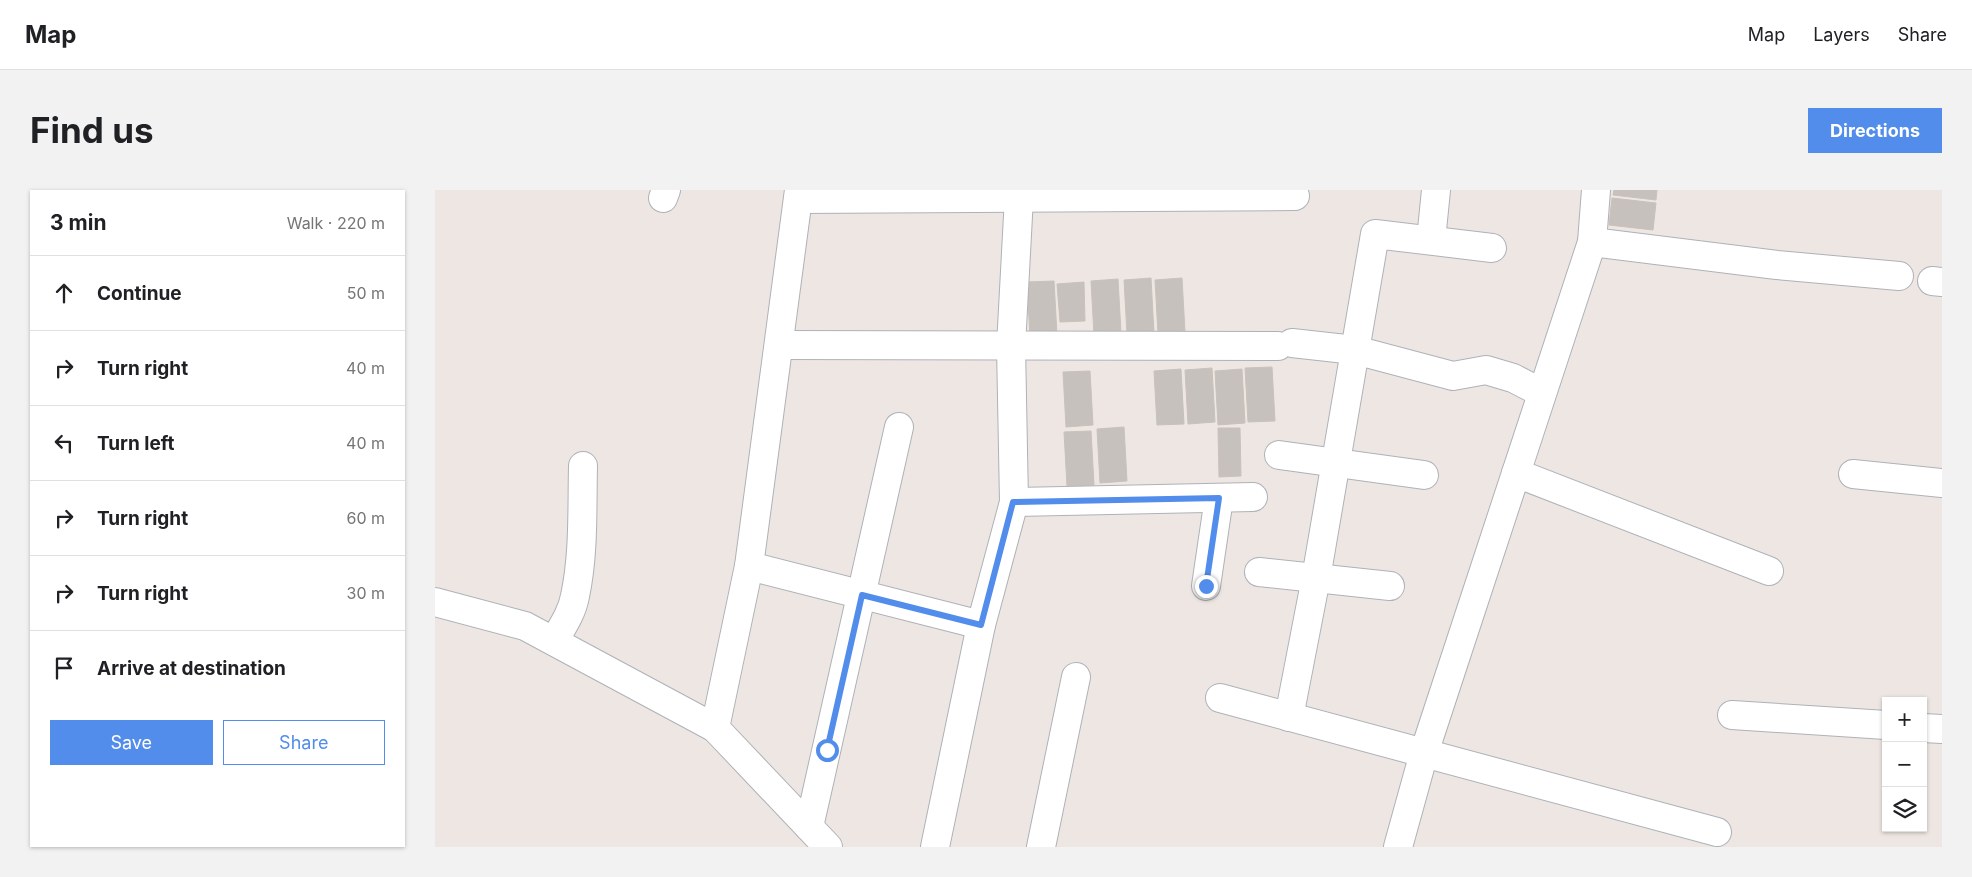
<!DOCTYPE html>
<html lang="en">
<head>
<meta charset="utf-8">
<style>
	body { margin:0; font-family:Inter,sans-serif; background:#f2f2f2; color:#202124 }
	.controls { position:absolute; right:15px; bottom:15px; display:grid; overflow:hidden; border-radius:0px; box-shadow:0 1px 4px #0004 }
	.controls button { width:45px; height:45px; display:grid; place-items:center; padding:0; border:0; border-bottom:1px solid #e0e0e0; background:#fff; color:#202124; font:25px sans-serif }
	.stop { position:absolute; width:15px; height:15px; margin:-11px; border:4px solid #528deb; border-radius:50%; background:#fff }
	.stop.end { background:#528deb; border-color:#fff; box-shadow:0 1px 5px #0008 }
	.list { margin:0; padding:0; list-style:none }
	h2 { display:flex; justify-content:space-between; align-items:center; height:65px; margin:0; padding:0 20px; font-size:21px }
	h2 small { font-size:16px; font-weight:400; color:#757577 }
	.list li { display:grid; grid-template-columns:32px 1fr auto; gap:15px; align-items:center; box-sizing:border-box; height:75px; padding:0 20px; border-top:1px solid #e0e0e0 }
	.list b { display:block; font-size:19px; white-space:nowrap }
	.list em { font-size:16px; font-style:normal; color:#757577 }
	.actions { display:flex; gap:10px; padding:15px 20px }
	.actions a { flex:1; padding:11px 0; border:1px solid #528deb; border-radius:0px; text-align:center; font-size:18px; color:#528deb }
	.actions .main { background:#528deb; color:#fff }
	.icon { flex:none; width:28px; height:28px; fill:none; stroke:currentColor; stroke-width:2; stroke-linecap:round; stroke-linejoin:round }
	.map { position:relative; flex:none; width:1507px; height:657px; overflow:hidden; border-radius:0px }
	header { display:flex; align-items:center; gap:30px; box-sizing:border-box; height:70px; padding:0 25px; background:#fff; border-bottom:1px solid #e0e0e0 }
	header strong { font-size:24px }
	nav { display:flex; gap:28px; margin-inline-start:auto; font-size:18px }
	.intro { display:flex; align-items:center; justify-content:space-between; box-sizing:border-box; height:120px; padding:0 30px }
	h1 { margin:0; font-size:35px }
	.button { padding:12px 22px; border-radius:0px; background:#528deb; color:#fff; font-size:18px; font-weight:700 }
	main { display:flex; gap:30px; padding:0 30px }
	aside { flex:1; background:#fff; border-radius:0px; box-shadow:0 1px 4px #0004 }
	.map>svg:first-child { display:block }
</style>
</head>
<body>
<header>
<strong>Map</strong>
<nav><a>Map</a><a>Layers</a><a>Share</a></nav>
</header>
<div class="intro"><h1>Find us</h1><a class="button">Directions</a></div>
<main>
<aside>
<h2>3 min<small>Walk · 220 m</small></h2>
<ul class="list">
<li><svg class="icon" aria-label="ahead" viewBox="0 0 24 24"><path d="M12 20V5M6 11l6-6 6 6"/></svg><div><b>Continue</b></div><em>50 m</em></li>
<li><svg class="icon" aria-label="right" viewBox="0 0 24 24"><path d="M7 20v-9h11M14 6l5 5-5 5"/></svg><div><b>Turn right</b></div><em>40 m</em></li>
<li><svg class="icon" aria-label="left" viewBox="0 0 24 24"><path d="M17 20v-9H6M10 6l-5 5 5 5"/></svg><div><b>Turn left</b></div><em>40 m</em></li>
<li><svg class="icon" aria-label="right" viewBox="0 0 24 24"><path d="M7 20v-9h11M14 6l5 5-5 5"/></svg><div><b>Turn right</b></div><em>60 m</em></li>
<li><svg class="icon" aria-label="right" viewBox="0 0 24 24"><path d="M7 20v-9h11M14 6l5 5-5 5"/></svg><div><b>Turn right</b></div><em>30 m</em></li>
<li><svg class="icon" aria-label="arrive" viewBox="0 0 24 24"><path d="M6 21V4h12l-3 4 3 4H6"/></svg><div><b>Arrive at destination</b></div></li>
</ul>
<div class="actions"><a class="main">Save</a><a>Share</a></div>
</aside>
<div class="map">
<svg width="1507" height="657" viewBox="0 0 1507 657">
	<rect width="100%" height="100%" fill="#eee6e2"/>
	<!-- building -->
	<g fill="#c7c1bd" stroke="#c9c2bb">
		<path d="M 1179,0 L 1222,0 L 1221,10 L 1178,5 Z"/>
		<path d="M 1177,8 L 1221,13 L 1218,40 L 1174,35 Z"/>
		<path d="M 716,88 L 719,143 L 692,144 L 689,90 Z"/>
		<path d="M 747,88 L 750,142 L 723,144 L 720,90 Z"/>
		<path d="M 683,89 L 686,143 L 659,145 L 656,91 Z"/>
		<path d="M 619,91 L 622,145 L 595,147 L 592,92 Z"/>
		<path d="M 649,92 L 650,131 L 625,132 L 622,94 Z"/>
		<path d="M 837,177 L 840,231 L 813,232 L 810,178 Z"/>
		<path d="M 777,178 L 780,232 L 753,234 L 750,180 Z"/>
		<path d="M 746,179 L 749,234 L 722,235 L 719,181 Z"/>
		<path d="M 807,179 L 810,233 L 783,235 L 780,181 Z"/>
		<path d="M 655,181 L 658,235 L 631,237 L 628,182 Z"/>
		<path d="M 689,237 L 692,291 L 665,293 L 662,239 Z"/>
		<path d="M 783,238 L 805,238 L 806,286 L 784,287 Z"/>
		<path d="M 656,241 L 659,295 L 632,296 L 629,242 Z"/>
	</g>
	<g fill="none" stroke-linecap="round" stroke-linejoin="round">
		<!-- minor casing -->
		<g stroke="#aeb2b8" stroke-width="30">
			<g id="minor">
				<path d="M 1161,0 L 1157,52 L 1342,75 L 1464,86"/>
				<path d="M 228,8 L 231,0"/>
				<path d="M 363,9 L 860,6"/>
				<path d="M 996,50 L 1001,0"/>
				<path d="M 1497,91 L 1507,92"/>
				<path d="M 857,153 L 920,160 L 1018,186 L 1051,180 L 1078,188 L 1107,203"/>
				<path d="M 344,155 L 843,156"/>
				<path d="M 844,265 L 989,285"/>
				<path d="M 1081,283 L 1334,381"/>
				<path d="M 1418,284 L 1507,293"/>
				<path d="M 579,312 L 818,307"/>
				<path d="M 314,376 L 546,435"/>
				<path d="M 824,382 L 955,396"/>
				<path d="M 771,396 L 784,308"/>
				<path d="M 0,412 L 90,436 L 280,538 L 393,657"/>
				<path d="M 119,451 C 127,437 137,423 140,406 C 149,364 147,319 148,276"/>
				<path d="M 785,508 L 1282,642"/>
				<path d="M 1297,525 L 1451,535"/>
				<path d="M 854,527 L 881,388 L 940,44 L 1057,58"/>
				<path d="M 280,538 L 314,376 L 364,0"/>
				<path d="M 1488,538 L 1507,539"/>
				<path d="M 374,637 L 464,237"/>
				<path d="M 500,657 L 546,435 L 579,312 L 576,156 L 584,7"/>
				<path d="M 606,657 L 641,487"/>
				<path d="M 963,657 L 989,563 L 1157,52"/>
			</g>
		</g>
		<!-- minor -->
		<use href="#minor" stroke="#fff" stroke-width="28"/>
	</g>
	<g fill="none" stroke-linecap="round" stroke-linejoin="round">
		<!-- route -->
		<path stroke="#528deb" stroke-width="6" d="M 392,560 L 427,405 L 546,435 L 578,312 L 784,308 L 771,396"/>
	</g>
</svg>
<div class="controls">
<button>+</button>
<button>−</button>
<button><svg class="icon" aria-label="layers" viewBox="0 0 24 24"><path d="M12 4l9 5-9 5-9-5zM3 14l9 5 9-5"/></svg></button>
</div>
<div class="stop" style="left:392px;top:560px"></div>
<div class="stop end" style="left:771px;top:396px"></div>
</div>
</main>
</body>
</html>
